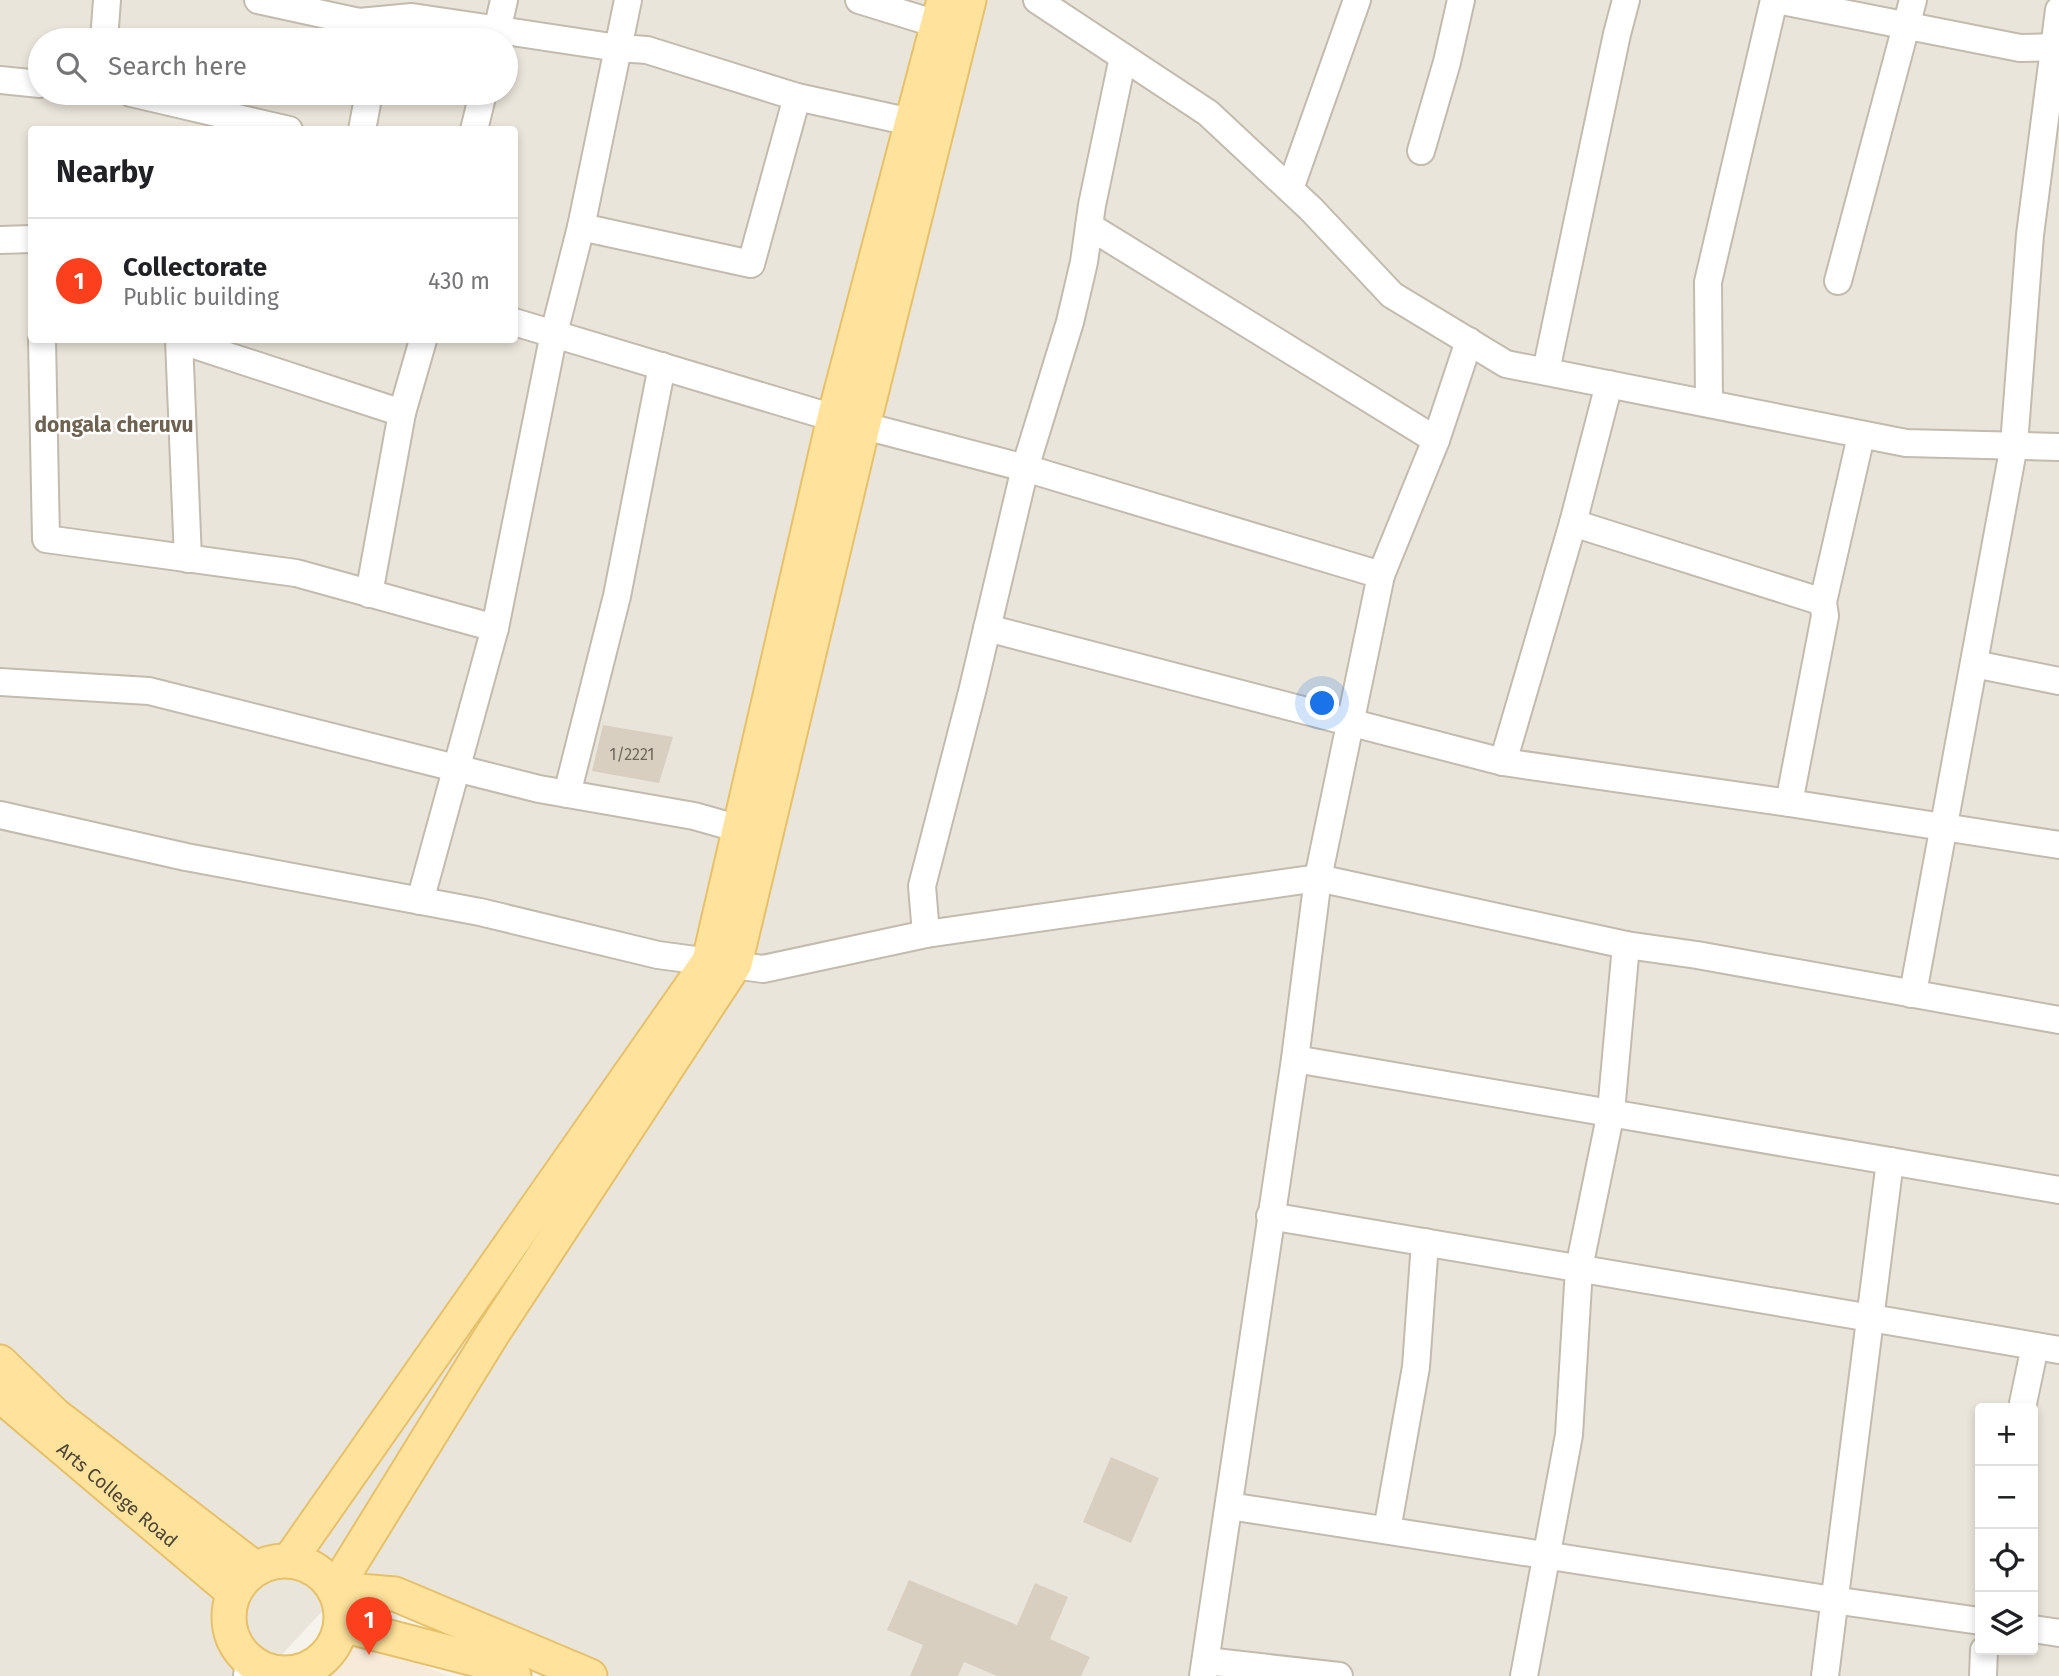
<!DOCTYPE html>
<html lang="en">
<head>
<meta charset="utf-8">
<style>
	body { margin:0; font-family:"Fira Sans",sans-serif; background:#f2f2f2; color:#202124 }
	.controls { position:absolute; right:21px; bottom:21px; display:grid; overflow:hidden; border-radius:7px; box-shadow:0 4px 10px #0003 }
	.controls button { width:63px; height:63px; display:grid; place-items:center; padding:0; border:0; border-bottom:2px solid #e0e0e0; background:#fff; color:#202124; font:35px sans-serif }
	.you { position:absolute; left:1323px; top:704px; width:24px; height:24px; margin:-18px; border:5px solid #fff; border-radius:50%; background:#1a73e8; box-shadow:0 0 0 10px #1a73e833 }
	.badge { display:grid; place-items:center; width:46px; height:46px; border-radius:50%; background:#fc3f1d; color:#fff; font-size:23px; font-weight:700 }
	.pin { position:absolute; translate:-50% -58px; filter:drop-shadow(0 2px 4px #0008) }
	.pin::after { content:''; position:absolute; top:37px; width:24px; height:21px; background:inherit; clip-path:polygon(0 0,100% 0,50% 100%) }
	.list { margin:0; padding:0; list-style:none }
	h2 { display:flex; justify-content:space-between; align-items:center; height:91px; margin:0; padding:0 28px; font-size:30px }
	h2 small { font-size:23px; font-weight:400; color:#757577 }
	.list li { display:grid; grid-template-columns:46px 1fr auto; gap:21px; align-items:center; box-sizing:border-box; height:126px; padding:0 28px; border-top:2px solid #e0e0e0 }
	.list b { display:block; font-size:26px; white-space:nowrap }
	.list p { margin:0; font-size:23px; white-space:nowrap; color:#757577 }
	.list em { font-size:23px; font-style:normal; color:#757577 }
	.icon { flex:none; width:38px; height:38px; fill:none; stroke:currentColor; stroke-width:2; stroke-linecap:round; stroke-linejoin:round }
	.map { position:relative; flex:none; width:2059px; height:1676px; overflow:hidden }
	.search { position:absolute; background:#fff; box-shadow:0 4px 10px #0003; left:28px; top:28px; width:490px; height:77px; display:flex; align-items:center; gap:18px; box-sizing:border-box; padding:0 24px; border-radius:38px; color:#757577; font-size:26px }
	.panel { position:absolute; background:#fff; box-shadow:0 4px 10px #0003; left:28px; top:126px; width:490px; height:217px; border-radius:7px }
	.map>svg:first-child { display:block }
</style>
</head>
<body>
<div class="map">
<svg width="2059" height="1676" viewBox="0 0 2059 1676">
	<rect width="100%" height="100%" fill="#f6f3ec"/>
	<!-- residential -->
	<path fill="#eae5da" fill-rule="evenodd" d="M 0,0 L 2059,0 L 2059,1676 L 587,1676 L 355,1576 L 262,1676 L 0,1676 ZM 40,40 L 506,40 L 506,93 L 40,93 ZM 32,130 L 514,130 L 514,340 L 32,340 ZM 1980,1408 L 2033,1408 L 2033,1650 L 1980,1650 Z"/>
	<!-- commercial -->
	<path fill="#f7ead8" d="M 351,1634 L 448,1676 L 327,1676 Z"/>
	<!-- building -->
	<g fill="#d8cfc1">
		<path d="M 603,725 L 673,737 L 659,783 L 592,771 Z"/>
		<path d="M 1111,1457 L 1159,1478 L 1131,1543 L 1083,1522 Z"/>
		<path d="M 909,1580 L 1017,1625 L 1035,1583 L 1068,1597 L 1050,1639 L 1090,1657 L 1081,1676 L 997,1676 L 964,1662 L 958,1676 L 910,1676 L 923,1645 L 887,1630 Z"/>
	</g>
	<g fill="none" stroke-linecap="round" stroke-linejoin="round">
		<!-- minor casing -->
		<g stroke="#c2bbae" stroke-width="30">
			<g id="minor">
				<path d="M 258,0 L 359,22 L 412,17 L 618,48 L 647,50 L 797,97 L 911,122"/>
				<path d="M 859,0 L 937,24"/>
				<path d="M 1037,0 L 1208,113 L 1311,209 L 1392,295 L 1506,364 L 1906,443 L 2059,447"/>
				<path d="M 1777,0 L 2020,48 L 2059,47"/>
				<path d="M 104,40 L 107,0"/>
				<path d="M 495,40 L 504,0"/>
				<path d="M 0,80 L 40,84"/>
				<path d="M 131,93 L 289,130"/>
				<path d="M 362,130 L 369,93"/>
				<path d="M 474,130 L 483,93"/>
				<path d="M 1421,151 L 1447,62 L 1461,0"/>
				<path d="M 1290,189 L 1357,0"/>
				<path d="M 1089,226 L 1436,440"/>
				<path d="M 581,227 L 751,264 L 797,97"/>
				<path d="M 0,240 L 32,239"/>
				<path d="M 1838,281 L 1913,0"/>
				<path d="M 514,322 L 834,418 L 1025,468 L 1070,322 L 1084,262 L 1092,205 L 1123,57"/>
				<path d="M 42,340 L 46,539 L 296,573 L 495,628 L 554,333 L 581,227 L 628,0"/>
				<path d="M 1546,371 L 1617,34 L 1626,0"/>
				<path d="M 1709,403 L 1708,282 L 1774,0"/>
				<path d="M 1573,523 L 1823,602"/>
				<path d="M 188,559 L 179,340 L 402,413"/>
				<path d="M 1381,575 L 1436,440 L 1469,341"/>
				<path d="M 369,594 L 402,413 L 423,340"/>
				<path d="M 987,628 L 1503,762 L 1789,803 L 2059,845"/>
				<path d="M 1974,664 L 2059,681"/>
				<path d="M 0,682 L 149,691 L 539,789 L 694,816 L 740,829"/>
				<path d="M 1503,762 L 1573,523 L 1609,384"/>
				<path d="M 567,794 L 617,596 L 662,366"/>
				<path d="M 1789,803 L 1825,616 L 1823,602 L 1861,436"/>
				<path d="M 0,815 L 186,857 L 480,912 L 658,955 L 763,969 L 926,934 L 922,886 L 972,692 L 1025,468 L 1381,575 L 1318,878 L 1295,1059 L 1203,1676"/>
				<path d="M 420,901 L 495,628"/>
				<path d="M 926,934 L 1318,878 L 1626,945 L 1697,955 L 2059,1020"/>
				<path d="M 1911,994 L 1913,993 L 2014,445 L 2030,235 L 2059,10"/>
				<path d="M 1295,1059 L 2059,1190"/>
				<path d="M 1270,1216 L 2059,1350"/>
				<path d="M 2022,1408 L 2035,1346"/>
				<path d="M 1229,1506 L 1833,1600 L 1980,1621"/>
				<path d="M 1387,1530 L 1416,1367 L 1425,1242"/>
				<path d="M 2033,1629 L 2059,1633"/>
				<path d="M 1206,1661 L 1339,1676"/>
				<path d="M 247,1676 L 249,1661"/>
				<path d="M 293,1676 L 293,1674"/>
				<path d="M 1524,1676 L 1569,1435 L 1579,1268 L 1611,1112 L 1626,945"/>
				<path d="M 1825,1676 L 1890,1161"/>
				<path d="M 1983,1676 L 1984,1650"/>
			</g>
		</g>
		<!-- major casing -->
		<g stroke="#e6c16a" stroke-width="37">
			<g id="major">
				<path d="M 0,1362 L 55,1415 L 256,1569"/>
				<path id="s1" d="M 0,1395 L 234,1593"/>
				<circle cx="285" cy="1617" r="56"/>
				<path d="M 289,1561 L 709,961 L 834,418 L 944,0"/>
				<path d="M 342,1625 L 478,1660 L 514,1676"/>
				<path d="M 590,1676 L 395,1594 L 335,1589 L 493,1333 L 735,964 L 863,426 L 969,0"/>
			</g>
		</g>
		<!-- minor -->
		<use href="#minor" stroke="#fff" stroke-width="26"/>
		<!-- major -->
		<use href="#major" stroke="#ffe39c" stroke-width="33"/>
	</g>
	<g text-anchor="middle" stroke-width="5" stroke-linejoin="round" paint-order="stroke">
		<!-- number labels -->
		<g font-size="16" fill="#6e675b">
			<text x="632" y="760">1/2221</text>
		</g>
		<!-- street labels -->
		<g font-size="19" fill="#4b4439" stroke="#fff">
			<text dy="7" stroke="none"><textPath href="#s1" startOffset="154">Arts College Road</textPath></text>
		</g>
		<!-- neighbourhood labels -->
		<g font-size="21" font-weight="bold" fill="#6e6250" stroke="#fff">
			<text x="114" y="432">dongala cheruvu</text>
		</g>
	</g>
</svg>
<div class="controls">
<button>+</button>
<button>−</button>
<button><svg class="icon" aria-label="locate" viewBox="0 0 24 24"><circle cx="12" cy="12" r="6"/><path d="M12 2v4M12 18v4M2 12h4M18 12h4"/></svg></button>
<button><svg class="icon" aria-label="layers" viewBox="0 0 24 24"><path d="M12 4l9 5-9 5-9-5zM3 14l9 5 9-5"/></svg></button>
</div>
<div class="you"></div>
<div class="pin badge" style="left:369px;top:1655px">1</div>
<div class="search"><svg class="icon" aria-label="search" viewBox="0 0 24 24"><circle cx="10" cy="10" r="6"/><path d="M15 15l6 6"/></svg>Search here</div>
<section class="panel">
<h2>Nearby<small></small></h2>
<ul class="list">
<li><span class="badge">1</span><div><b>Collectorate</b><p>Public building</p></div><em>430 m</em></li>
</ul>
</section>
</div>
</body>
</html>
